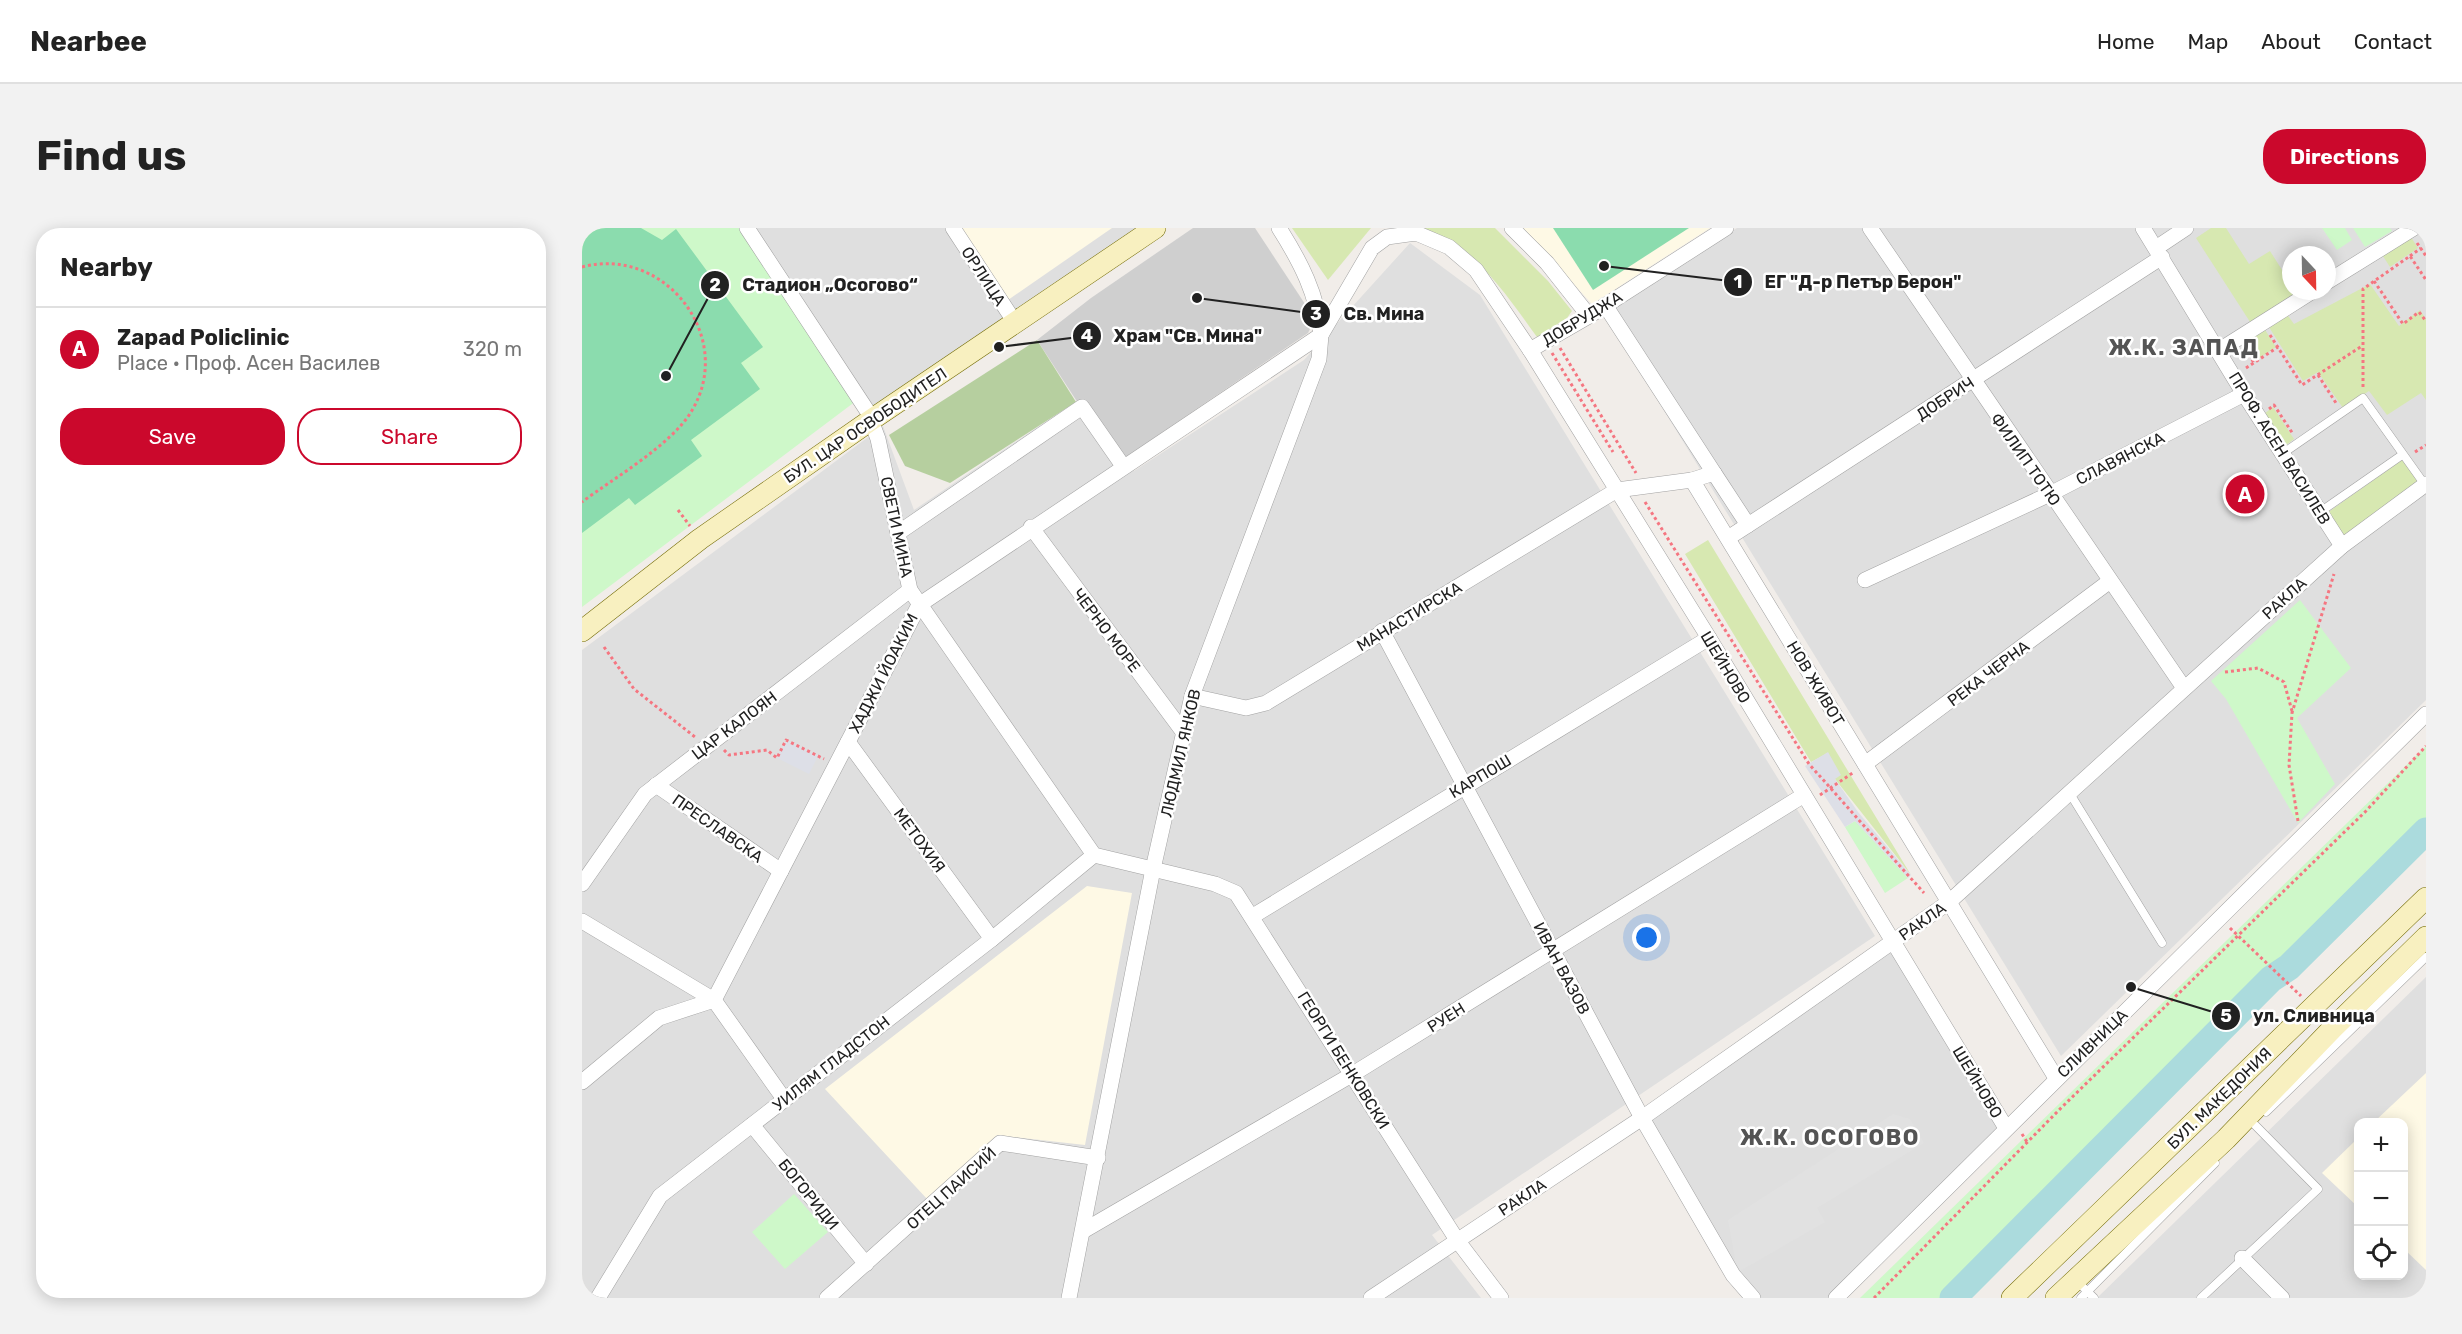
<!DOCTYPE html>
<html lang="en">
<head>
<meta charset="utf-8">
<style>
	body { margin:0; font-family:Rubik,sans-serif; background:#f2f2f2; color:#222 }
	.controls { position:absolute; right:18px; bottom:18px; display:grid; overflow:hidden; border-radius:12px; box-shadow:0 3px 15px #0003 }
	.controls button { width:54px; height:54px; display:grid; place-items:center; padding:0; border:0; border-bottom:2px solid #e0e0e0; background:#fff; color:#222; font:30px sans-serif }
	.compass { position:absolute; left:1700px; top:18px; width:54px; height:54px; border-radius:50%; background:#fff; box-shadow:0 3px 15px #0003; rotate:158deg }
	.you { position:absolute; left:1065px; top:710px; width:21px; height:21px; margin:-15px; border:4px solid #fff; border-radius:50%; background:#1a73e8; box-shadow:0 0 0 9px #1a73e833 }
	.badge { display:grid; place-items:center; width:39px; height:39px; border-radius:50%; background:#cb082c; color:#fff; font-size:20px; font-weight:700 }
	.pin { position:absolute; translate:-50% -50%; border:3px solid #fff; box-shadow:0 2px 6px #0006 }
	.list { margin:0; padding:0; list-style:none }
	h2 { display:flex; justify-content:space-between; align-items:center; height:78px; margin:0; padding:0 24px; font-size:26px }
	h2 small { font-size:20px; font-weight:400; color:#767676 }
	.list li { display:grid; grid-template-columns:39px 1fr auto; gap:18px; align-items:center; box-sizing:border-box; height:84px; padding:0 24px; border-top:2px solid #e0e0e0 }
	.list b { display:block; font-size:22px; white-space:nowrap }
	.list p { margin:0; font-size:20px; white-space:nowrap; color:#767676 }
	.list em { font-size:20px; font-style:normal; color:#767676 }
	.actions { display:flex; gap:12px; padding:18px 24px }
	.actions a { flex:1; padding:14px 0; border:2px solid #cb082c; border-radius:24px; text-align:center; font-size:21px; color:#cb082c }
	.actions .main { background:#cb082c; color:#fff }
	.icon { flex:none; width:33px; height:33px; fill:none; stroke:currentColor; stroke-width:2; stroke-linecap:round; stroke-linejoin:round }
	.map { position:relative; flex:none; width:1844px; height:1070px; overflow:hidden; border-radius:24px }
	header { display:flex; align-items:center; gap:36px; box-sizing:border-box; height:84px; padding:0 30px; background:#fff; border-bottom:2px solid #e0e0e0 }
	header strong { font-size:28px }
	nav { display:flex; gap:33px; margin-inline-start:auto; font-size:21px }
	.intro { display:flex; align-items:center; justify-content:space-between; box-sizing:border-box; height:144px; padding:0 36px }
	h1 { margin:0; font-size:42px }
	.button { padding:15px 27px; border-radius:24px; background:#cb082c; color:#fff; font-size:21px; font-weight:700 }
	main { display:flex; gap:36px; padding:0 36px }
	aside { flex:1; background:#fff; border-radius:24px; box-shadow:0 3px 15px #0003 }
	.map>svg:first-child { display:block }
</style>
</head>
<body>
<header>
<strong>Nearbee</strong>
<nav><a>Home</a><a>Map</a><a>About</a><a>Contact</a></nav>
</header>
<div class="intro"><h1>Find us</h1><a class="button">Directions</a></div>
<main>
<aside>
<h2>Nearby<small></small></h2>
<ul class="list">
<li><span class="badge">A</span><div><b>Zapad Policlinic</b><p>Place · Проф. Асен Василев</p></div><em>320 m</em></li>
</ul>
<div class="actions"><a class="main">Save</a><a>Share</a></div>
</aside>
<div class="map">
<svg width="1844" height="1070" viewBox="0 0 1844 1070">
	<rect width="100%" height="100%" fill="#f1ede9"/>
	<!-- residential -->
	<g fill="#dfdfdf" fill-rule="evenodd">
		<path d="M 169,0 L 555,0 L 286,184 Z"/>
		<path d="M 1155,0 L 1844,0 L 1844,472 L 1479,828 L 1022,85 ZM 1709,27 L 1745,27 L 1745,63 L 1709,63 Z"/>
		<path d="M 828,15 L 898,67 L 1293,708 L 850,1007 L 899,1070 L 0,1070 L 0,422 L 301,198 L 332,282 L 500,169 L 552,243 L 722,132 Z"/>
		<path d="M 1310,713 L 1424,900 L 1254,1070 L 1171,1070 L 1060,890 Z"/>
		<path d="M 1844,749 L 1844,1070 L 1515,1070 ZM 1776,894 L 1822,894 L 1822,1048 L 1776,1048 Z"/>
	</g>
	<!-- education -->
	<g fill="#fef9e5">
		<path d="M 378,0 L 530,0 L 426,72 Z"/>
		<path d="M 941,0 L 1128,0 L 1010,76 Z"/>
		<path d="M 505,658 L 550,665 L 503,917 L 415,907 L 372,952 L 346,972 L 243,861 Z"/>
		<path d="M 1844,845 L 1844,1042 L 1822,1021 L 1822,894 L 1792,894 Z"/>
		<path d="M 1776,910 L 1776,979 L 1740,945 Z"/>
	</g>
	<!-- religious -->
	<path fill="#cfcfcf" d="M 611,0 L 673,0 L 723,76 L 728,101 L 726,105 L 535,235 L 455,112 L 509,70 Z"/>
	<!-- grass -->
	<g fill="#d7e8b1">
		<path d="M 710,0 L 789,0 L 746,52 Z"/>
		<path d="M 838,0 L 913,0 L 966,53 L 990,83 L 985,90 L 955,109 C 920,61 896,22 838,0 Z"/>
		<path d="M 1629,0 L 1644,0 L 1667,36 L 1688,23 L 1709,56 L 1709,63 L 1713,63 L 1716,68 L 1670,97 L 1614,10 Z"/>
		<path d="M 1827,6 L 1836,20 L 1808,39 L 1799,25 Z"/>
		<path d="M 1788,56 L 1817,98 L 1838,82 L 1844,91 L 1844,172 L 1839,165 L 1805,187 L 1787,163 L 1761,180 L 1736,144 L 1721,153 L 1685,96 L 1704,85 L 1712,96 Z"/>
		<path d="M 1680,97 L 1694,119 L 1673,133 L 1659,111 Z"/>
		<path d="M 1691,179 L 1712,211 L 1703,218 L 1682,186 Z"/>
		<path d="M 1820,232 L 1837,255 L 1762,309 L 1745,285 Z"/>
		<path d="M 1126,312 L 1329,647 L 1253,551 L 1246,525 L 1229,534 L 1103,326 Z"/>
	</g>
	<!-- forest -->
	<path fill="#b6cf9f" d="M 455,112 L 494,174 L 368,255 L 323,238 L 307,207 Z"/>
	<!-- park -->
	<g fill="#cef8c9">
		<path d="M 0,0 L 159,0 L 274,173 L 0,379 Z"/>
		<path d="M 1740,0 L 1763,0 L 1770,12 L 1755,22 Z"/>
		<path d="M 1771,0 L 1808,0 L 1810,3 L 1783,19 Z"/>
		<path d="M 1718,372 L 1769,440 L 1715,490 L 1753,556 L 1716,595 L 1644,471 L 1629,453 Z"/>
		<path d="M 1844,518 L 1844,602 L 1373,1070 L 1278,1070 Z"/>
		<path d="M 1273,593 L 1326,650 L 1303,665 L 1263,599 Z"/>
		<path d="M 212,966 L 246,1004 L 203,1041 L 170,1004 Z"/>
	</g>
	<!-- pitch -->
	<g fill="#8bdcae">
		<path d="M 0,0 L 59,0 L 80,12 L 94,1 L 181,119 L 159,135 L 178,161 L 109,212 L 120,228 L 53,277 L 47,270 L 0,305 Z"/>
		<path d="M 971,0 L 1107,0 L 1011,62 Z"/>
	</g>
	<!-- parking -->
	<path fill="#e1e1e1" d="M 1311,886 L 1328,891 L 1342,915 L 1235,980 L 1243,994 L 1151,1047 L 1146,1038 L 1153,1031 L 1146,992 Z"/>
	<!-- plaza -->
	<g fill="#dddfe7">
		<path d="M 204,512 L 236,528 L 227,546 L 195,530 Z"/>
		<path d="M 1246,524 L 1259,547 L 1253,551 L 1276,584 L 1329,647 L 1326,650 L 1273,593 L 1263,599 L 1223,538 Z"/>
	</g>
	<g fill="none" stroke-linecap="round" stroke-linejoin="round">
		<!-- river -->
		<path stroke="#abdbdd" stroke-width="27" d="M 1371,1070 L 1689,751 L 1707,739 L 1844,603"/>
		<!-- lane casing -->
		<g stroke="#a2a2a2" stroke-width="9">
			<g id="lane">
				<path d="M 1700,226 L 1781,170 L 1843,257"/>
				<path d="M 1738,284 L 1820,227"/>
				<path d="M 1487,564 L 1580,715"/>
				<path d="M 1684,884 L 1844,729"/>
				<path d="M 1494,1052 L 1512,1070"/>
				<path d="M 1499,1070 L 1633,935"/>
				<path d="M 1619,1070 L 1736,961 L 1672,896"/>
			</g>
		</g>
		<!-- street casing -->
		<g stroke="#a2a2a2" stroke-width="16">
			<g id="street">
				<path d="M 165,0 L 286,184 L 296,211 L 328,362 L 512,627 L 633,656 L 654,665 L 875,1012 L 919,1070"/>
				<path d="M 371,0 L 434,96"/>
				<path d="M 697,0 C 718,33 736,67 739,107"/>
				<path d="M 930,0 L 965,35 L 1007,88"/>
				<path d="M 1288,0 L 1602,460"/>
				<path d="M 1561,0 L 1662,166 L 1760,318"/>
				<path d="M 1574,20 L 1604,0"/>
				<path d="M 1745,54 L 1832,0"/>
				<path d="M 1023,77 L 1132,245 L 1110,252 L 1474,850"/>
				<path d="M 948,122 L 1007,88 L 1144,0"/>
				<path d="M 1636,123 L 1731,63"/>
				<path d="M 1132,245 L 1166,297"/>
				<path d="M 449,299 L 602,505"/>
				<path d="M 316,305 L 500,179 L 541,238"/>
				<path d="M 1146,310 L 1580,29"/>
				<path d="M 1283,352 L 1468,266 L 1662,166"/>
				<path d="M 800,403 L 1060,890 L 1151,1047 L 1171,1070"/>
				<path d="M 610,468 L 664,480 L 684,475 L 1035,262 L 1110,252"/>
				<path d="M 266,514 L 410,711"/>
				<path d="M 1283,536 L 1528,353"/>
				<path d="M 74,557 L 199,643"/>
				<path d="M 0,656 L 63,566 L 328,362"/>
				<path d="M 671,688 L 1127,410"/>
				<path d="M 0,693 L 132,772 L 202,871"/>
				<path d="M 132,772 L 337,377 L 739,107"/>
				<path d="M 0,854 L 77,790 L 132,772"/>
				<path d="M 170,897 L 284,1036"/>
				<path d="M 501,1003 L 771,846 L 1222,567"/>
				<path d="M 1660,1030 L 1700,1070"/>
				<path d="M 16,1070 L 78,968 L 410,711 L 512,627"/>
				<path d="M 245,1070 L 418,915 L 516,930"/>
				<path d="M 487,1070 L 571,641 L 610,468 L 737,131 L 739,107 L 790,20 L 805,9 L 834,5 L 867,19 L 894,42 L 948,122 L 1127,410 L 1424,900"/>
				<path d="M 789,1070 L 1060,890 L 1367,674 L 1760,318 L 1844,256"/>
				<path d="M 1254,1070 L 1844,486"/>
			</g>
		</g>
		<!-- secondary casing -->
		<g stroke="#776f0a" stroke-width="22">
			<g id="secondary">
				<path d="M 0,403 L 118,311 L 289,192 L 573,0"/>
				<path d="M 1430,1070 L 1844,670"/>
				<path d="M 1474,1070 L 1644,911 L 1751,800 L 1844,709"/>
			</g>
		</g>
		<!-- path -->
		<g stroke="#f57681" stroke-width="3" stroke-dasharray="3 3" stroke-linecap="butt">
			<path d="M 1835,15 L 1844,28"/>
			<path d="M 1828,28 L 1839,20"/>
			<path d="M 0,39 C 83,17 155,110 109,184 C 89,217 32,250 0,274"/>
			<path d="M 1792,53 L 1821,96 L 1837,84 L 1844,93"/>
			<path d="M 1688,107 L 1720,157 L 1780,118"/>
			<path d="M 978,120 L 1054,245"/>
			<path d="M 1664,121 L 1672,135"/>
			<path d="M 970,125 L 1031,224"/>
			<path d="M 1664,140 L 1696,119"/>
			<path d="M 1736,147 L 1754,175"/>
			<path d="M 1781,159 L 1781,61 L 1828,28 L 1844,52"/>
			<path d="M 1687,181 L 1692,177 L 1711,206"/>
			<path d="M 1833,224 L 1844,217"/>
			<path d="M 1063,274 L 1227,536 L 1342,665"/>
			<path d="M 96,282 L 108,298"/>
			<path d="M 22,419 L 52,461 L 113,509"/>
			<path d="M 1643,444 L 1676,440 L 1702,454 L 1710,483"/>
			<path d="M 142,522 L 147,527 L 185,522 L 195,530 L 204,512 L 242,531"/>
			<path d="M 1238,567 L 1272,544"/>
			<path d="M 1716,593 L 1707,537 L 1710,485 L 1752,346"/>
			<path d="M 1648,700 L 1719,768"/>
			<path d="M 1440,906 L 1445,914"/>
			<path d="M 1292,1070 L 1479,880 L 1784,583 L 1844,518"/>
		</g>
		<!-- lane -->
		<use href="#lane" stroke="#fff" stroke-width="8"/>
		<!-- street -->
		<use href="#street" stroke="#fff" stroke-width="15"/>
		<!-- secondary -->
		<use href="#secondary" stroke="#f8f0c0" stroke-width="21"/>
	</g>
	<g text-anchor="middle" stroke-width="5" stroke-linejoin="round" paint-order="stroke">
		<!-- street labels -->
		<g font-size="16" fill="#212121" stroke="#fff">
			<text transform="translate(402 48) rotate(57)" y="6">ОРЛИЦА</text>
			<text transform="translate(1000 90) rotate(-31)" y="6">ДОБРУДЖА</text>
			<text transform="translate(1363 170) rotate(-33)" y="6">ДОБРИЧ</text>
			<text transform="translate(283 197) rotate(-34)" y="6">БУЛ. ЦАР ОСВОБОДИТЕЛ</text>
			<text transform="translate(1698 220) rotate(58)" y="6">ПРОФ. АСЕН ВАСИЛЕВ</text>
			<text transform="translate(1538 230) rotate(-27)" y="6">СЛАВЯНСКА</text>
			<text transform="translate(1444 231) rotate(55)" y="6">ФИЛИП ТОТЮ</text>
			<text transform="translate(315 299) rotate(78)" y="6">СВЕТИ МИНА</text>
			<text transform="translate(1702 370) rotate(-42)" y="6">РАКЛА</text>
			<text transform="translate(827 388) rotate(-31)" y="6">МАНАСТИРСКА</text>
			<text transform="translate(525 402) rotate(53)" y="6">ЧЕРНО МОРЕ</text>
			<text transform="translate(1144 439) rotate(59)" y="6">ШЕЙНОВО</text>
			<text transform="translate(301 445) rotate(-63)" y="6">ХАДЖИ ЙОАКИМ</text>
			<text transform="translate(1406 445) rotate(-37)" y="6">РЕКА ЧЕРНА</text>
			<text transform="translate(1234 455) rotate(59)" y="6">НОВ ЖИВОТ</text>
			<text transform="translate(152 497) rotate(-37)" y="6">ЦАР КАЛОЯН</text>
			<text transform="translate(598 525) rotate(-77)" y="6">ЛЮДМИЛ ЯНКОВ</text>
			<text transform="translate(898 548) rotate(-31)" y="6">КАРПОШ</text>
			<text transform="translate(136 600) rotate(35)" y="6">ПРЕСЛАВСКА</text>
			<text transform="translate(338 612) rotate(54)" y="6">МЕТОХИЯ</text>
			<text transform="translate(1340 693) rotate(-35)" y="6">РАКЛА</text>
			<text transform="translate(980 740) rotate(62)" y="6">ИВАН ВАЗОВ</text>
			<text transform="translate(864 789) rotate(-32)" y="6">РУЕН</text>
			<text transform="translate(1510 815) rotate(-44)" y="6">СЛИВНИЦА</text>
			<text transform="translate(762 832) rotate(58)" y="6">ГЕОРГИ БЕНКОВСКИ</text>
			<text transform="translate(249 835) rotate(-38)" y="6">УИЛЯМ ГЛАДСТОН</text>
			<text transform="translate(1396 854) rotate(59)" y="6">ШЕЙНОВО</text>
			<text transform="translate(1637 870) rotate(-44)" y="6">БУЛ. МАКЕДОНИЯ</text>
			<text transform="translate(369 960) rotate(-42)" y="6">ОТЕЦ ПАИСИЙ</text>
			<text transform="translate(227 966) rotate(51)" y="6">БОГОРИДИ</text>
			<text transform="translate(940 969) rotate(-33)" y="6">РАКЛА</text>
		</g>
		<!-- district labels -->
		<g font-size="22" font-weight="bold" letter-spacing="1.5" fill="#545454" stroke="#fff">
			<text x="1602" y="127">Ж.К. ЗАПАД</text>
			<text x="1248" y="917">Ж.К. ОСОГОВО</text>
		</g>
	</g>
	<!-- callouts -->
	<path fill="none" stroke="#212121" stroke-width="2" d="M1022 38L1156 54M84 148L133 57M615 70L734 86M417 119L505 108M1549 759L1644 788"/>
	<g fill="#212121" stroke="#fff" stroke-width="2">
		<circle cx="1022" cy="38" r="6"/>
		<circle cx="84" cy="148" r="6"/>
		<circle cx="615" cy="70" r="6"/>
		<circle cx="417" cy="119" r="6"/>
		<circle cx="1549" cy="759" r="6"/>
		<circle cx="1156" cy="54" r="15"/>
		<circle cx="133" cy="57" r="15"/>
		<circle cx="734" cy="86" r="15"/>
		<circle cx="505" cy="108" r="15"/>
		<circle cx="1644" cy="788" r="15"/>
	</g>
	<g font-size="18" text-anchor="middle" font-weight="bold" fill="#fff">
		<text x="1156" y="60">1</text>
		<text x="133" y="63">2</text>
		<text x="734" y="92">3</text>
		<text x="505" y="114">4</text>
		<text x="1644" y="794">5</text>
	</g>
	<g font-size="18" text-anchor="middle" font-weight="bold" fill="#212121" stroke="#fff" stroke-width="5" stroke-linejoin="round" paint-order="stroke">
		<text x="1281" y="60">ЕГ "Д-р Петър Берон"</text>
		<text x="248" y="63">Стадион „Осогово“</text>
		<text x="802" y="92">Св. Мина</text>
		<text x="606" y="114">Храм "Св. Мина"</text>
		<text x="1732" y="794">ул. Сливница</text>
	</g>
</svg>
<div class="controls">
<button>+</button>
<button>−</button>
<button><svg class="icon" aria-label="locate" viewBox="0 0 24 24"><circle cx="12" cy="12" r="6"/><path d="M12 2v4M12 18v4M2 12h4M18 12h4"/></svg></button>
</div>
<svg class="compass" viewBox="-18 -18 36 36"><path d="M0-13l5 13h-10z" fill="#e53935"/><path d="M0 13l5-13h-10z" fill="#767676"/></svg>
<div class="you"></div>
<div class="pin badge" style="left:1663px;top:266px">A</div>
</div>
</main>
</body>
</html>
